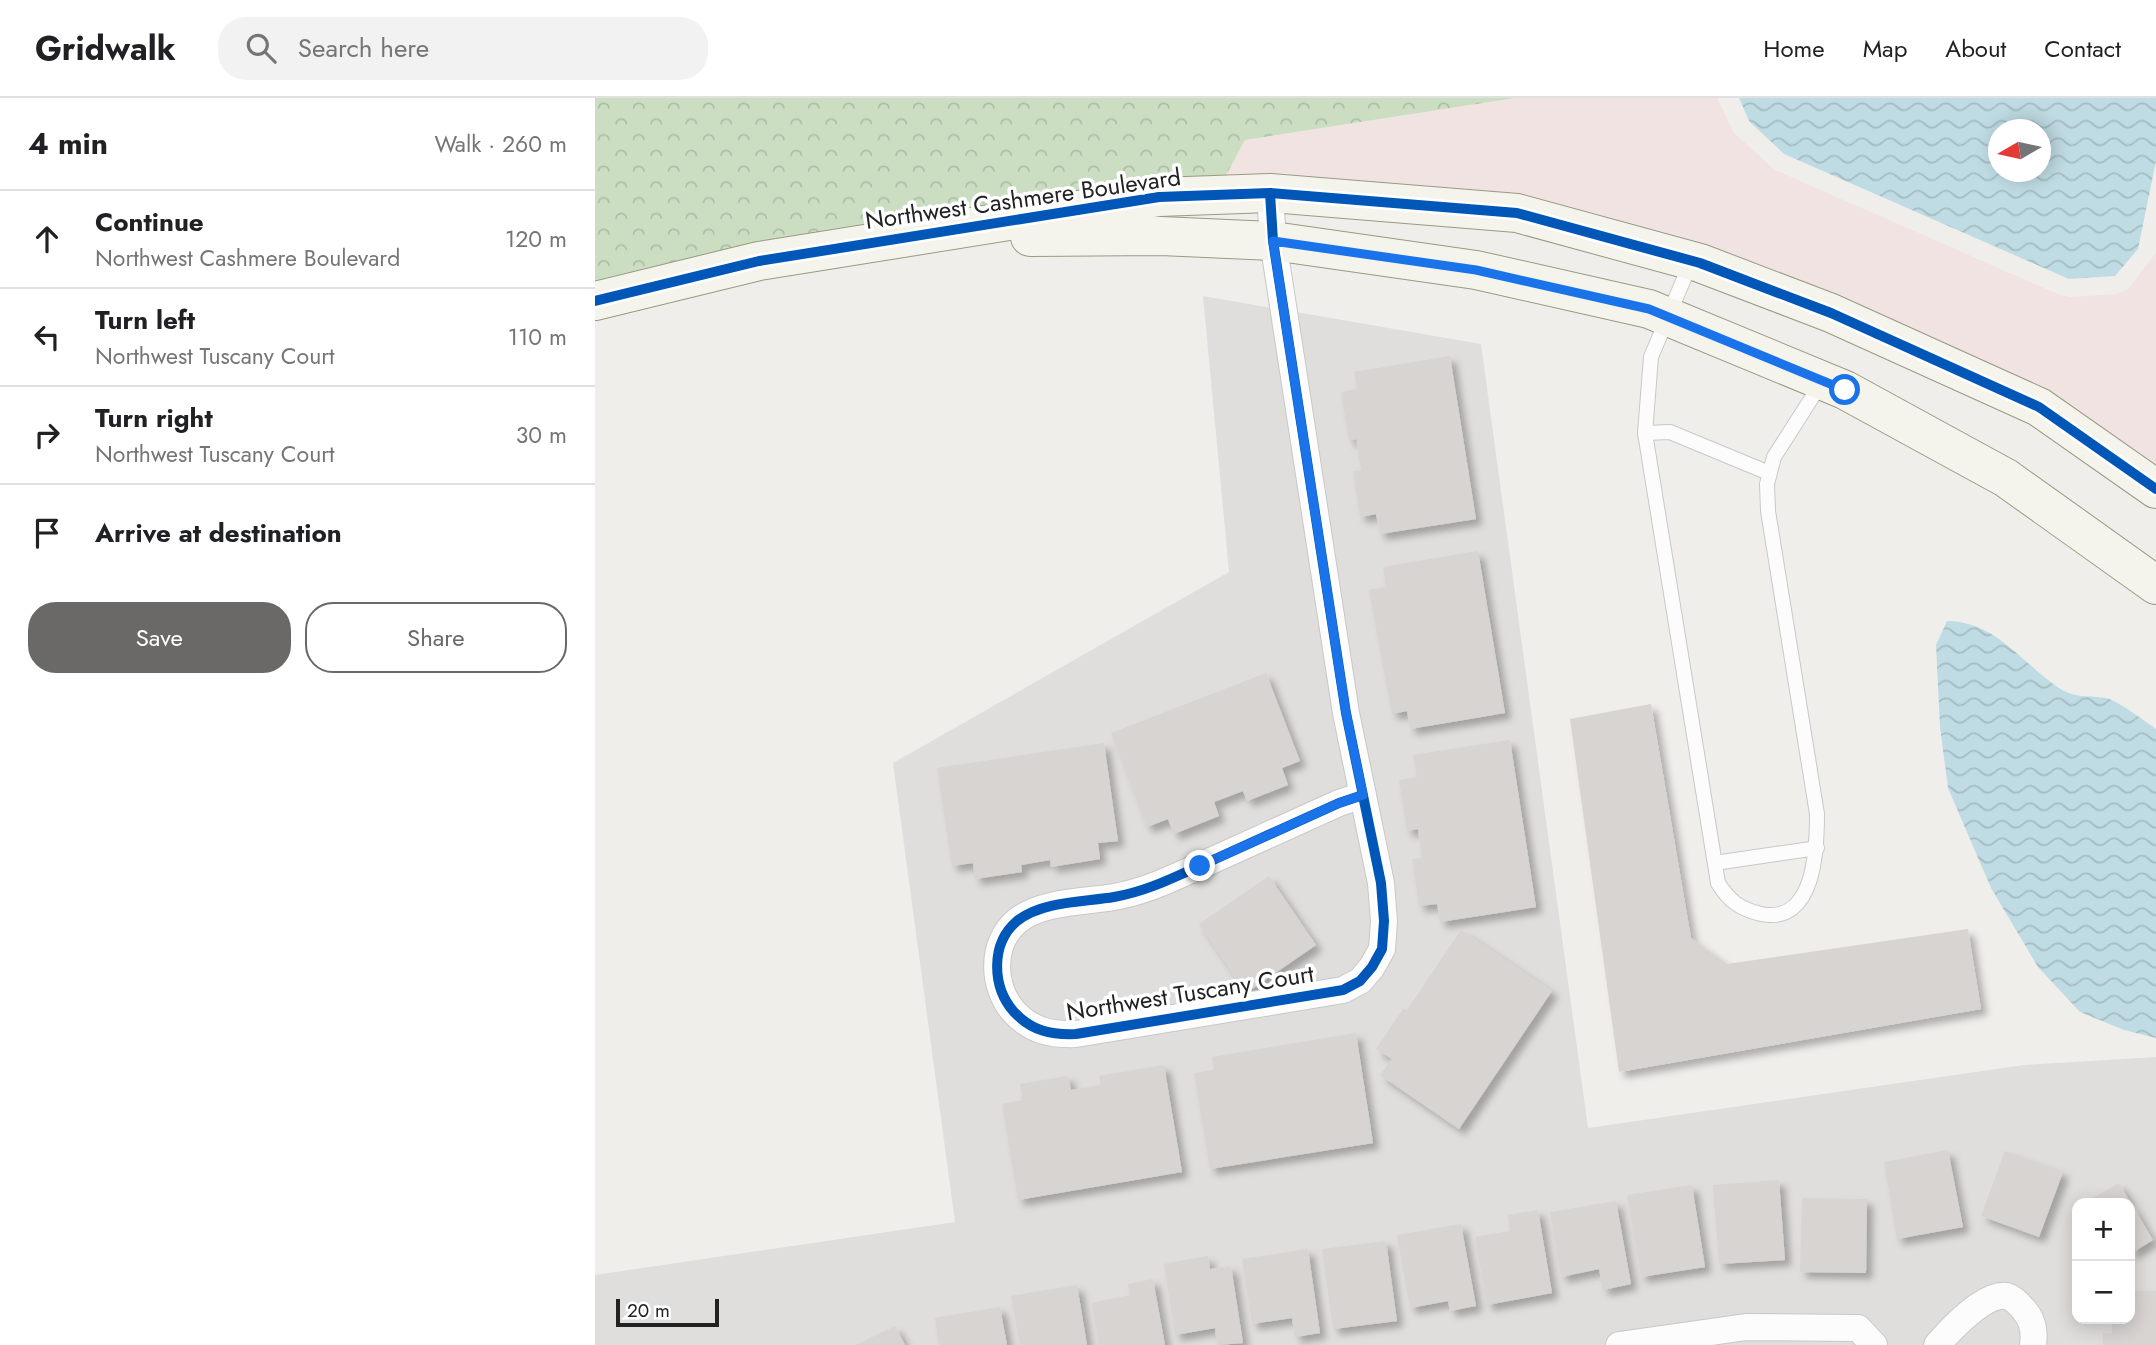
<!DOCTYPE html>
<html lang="en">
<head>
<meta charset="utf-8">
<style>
	body { margin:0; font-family:Jost,sans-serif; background:#f2f2f2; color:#202124 }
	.controls { position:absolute; right:21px; bottom:21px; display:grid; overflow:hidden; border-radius:14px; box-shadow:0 4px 18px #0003 }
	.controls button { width:63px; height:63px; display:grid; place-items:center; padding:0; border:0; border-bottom:2px solid #e0e0e0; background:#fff; color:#202124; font:35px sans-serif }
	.compass { position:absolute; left:1393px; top:21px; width:63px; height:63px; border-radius:50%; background:#fff; box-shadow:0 4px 18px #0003; rotate:261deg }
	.scale { position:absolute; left:21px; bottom:18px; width:103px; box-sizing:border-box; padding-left:7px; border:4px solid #222; border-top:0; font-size:19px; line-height:24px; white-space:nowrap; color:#222; -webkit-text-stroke:5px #fff; paint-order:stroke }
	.stop { position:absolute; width:21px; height:21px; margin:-16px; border:5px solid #1a73e8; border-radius:50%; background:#fff }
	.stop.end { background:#1a73e8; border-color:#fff; box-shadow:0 2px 7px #0008 }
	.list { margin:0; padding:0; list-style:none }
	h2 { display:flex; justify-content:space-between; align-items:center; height:91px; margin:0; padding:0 28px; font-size:30px }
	h2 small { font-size:23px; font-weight:400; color:#757577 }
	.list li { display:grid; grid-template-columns:46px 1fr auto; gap:21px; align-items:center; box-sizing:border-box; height:98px; padding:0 28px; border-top:2px solid #e0e0e0 }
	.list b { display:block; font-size:26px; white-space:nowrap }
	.list p { margin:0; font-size:23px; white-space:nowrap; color:#757577 }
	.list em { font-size:23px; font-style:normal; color:#757577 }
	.actions { display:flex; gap:14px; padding:21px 28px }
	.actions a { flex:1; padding:16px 0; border:2px solid #6a6968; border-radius:28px; text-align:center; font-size:24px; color:#6a6968 }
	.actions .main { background:#6a6968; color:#fff }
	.icon { flex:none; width:38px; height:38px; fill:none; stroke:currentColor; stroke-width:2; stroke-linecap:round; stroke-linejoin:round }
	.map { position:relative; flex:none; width:1561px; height:1247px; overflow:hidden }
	header { display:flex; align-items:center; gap:42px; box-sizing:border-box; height:98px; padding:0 35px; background:#fff; border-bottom:2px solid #e0e0e0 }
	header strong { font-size:33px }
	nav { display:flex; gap:38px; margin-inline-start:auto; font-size:24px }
	.search { width:490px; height:63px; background:#f2f2f2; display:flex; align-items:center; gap:18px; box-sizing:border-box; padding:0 24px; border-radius:28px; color:#757577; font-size:26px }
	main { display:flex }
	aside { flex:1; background:#fff }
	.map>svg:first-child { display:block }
</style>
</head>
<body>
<header>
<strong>Gridwalk</strong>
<div class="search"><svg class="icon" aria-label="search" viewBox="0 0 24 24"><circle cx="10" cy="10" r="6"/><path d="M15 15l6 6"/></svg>Search here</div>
<nav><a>Home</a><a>Map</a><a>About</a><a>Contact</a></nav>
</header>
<main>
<aside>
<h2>4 min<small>Walk · 260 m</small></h2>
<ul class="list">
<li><svg class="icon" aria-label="ahead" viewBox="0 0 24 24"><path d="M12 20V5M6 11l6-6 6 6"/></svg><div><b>Continue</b><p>Northwest Cashmere Boulevard</p></div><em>120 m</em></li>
<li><svg class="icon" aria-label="left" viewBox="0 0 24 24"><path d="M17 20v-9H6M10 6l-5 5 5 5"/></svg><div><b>Turn left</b><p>Northwest Tuscany Court</p></div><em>110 m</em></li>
<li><svg class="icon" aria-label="right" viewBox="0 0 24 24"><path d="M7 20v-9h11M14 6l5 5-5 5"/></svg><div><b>Turn right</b><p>Northwest Tuscany Court</p></div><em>30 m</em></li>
<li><svg class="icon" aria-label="arrive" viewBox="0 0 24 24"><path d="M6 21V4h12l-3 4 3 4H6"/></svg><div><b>Arrive at destination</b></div></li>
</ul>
<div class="actions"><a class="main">Save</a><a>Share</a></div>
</aside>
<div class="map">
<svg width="1561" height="1247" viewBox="0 0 1561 1247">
	<defs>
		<pattern id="forest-crowns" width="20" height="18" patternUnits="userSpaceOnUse" patternTransform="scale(1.75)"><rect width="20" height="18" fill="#cbdec1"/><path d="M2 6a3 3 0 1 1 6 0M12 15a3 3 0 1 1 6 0" fill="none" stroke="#aebea6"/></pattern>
		<pattern id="water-waves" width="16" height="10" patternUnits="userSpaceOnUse" patternTransform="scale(1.75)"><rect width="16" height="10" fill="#bfdbe3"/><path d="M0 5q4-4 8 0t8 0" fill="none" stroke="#a4bcc2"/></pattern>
		<filter id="shadow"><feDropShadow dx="6" dy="6" stdDeviation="3.5" flood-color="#0004"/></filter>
	</defs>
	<rect width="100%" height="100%" fill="#f0eeeb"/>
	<!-- residential -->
	<path fill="#dfdedc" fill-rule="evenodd" d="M 608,198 L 886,246 L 993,1030 L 1429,967 L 1561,959 L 1561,1247 L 0,1247 L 0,1177 L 360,1124 L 298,665 L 634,474 ZM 1482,1105 L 1535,1105 L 1535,1221 L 1482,1221 Z"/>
	<!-- commercial -->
	<path fill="#f1e3e1" d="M 920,0 L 1122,0 L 1139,35 L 1180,72 L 1465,197 L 1475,199 L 1521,196 L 1532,192 L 1561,155 L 1561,368 L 1244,198 L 693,78 L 693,75 L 630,79 L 650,42 Z"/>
	<!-- forest -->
	<path fill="url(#forest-crowns)" d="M 0,0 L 920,0 L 650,42 L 630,79 L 562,82 L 159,145 L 0,185 Z"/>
	<!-- water -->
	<g fill="url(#water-waves)" fill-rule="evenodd">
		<path d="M 1144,0 L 1561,0 L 1561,63 L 1543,151 L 1520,178 L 1474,181 L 1189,56 L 1154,23 ZM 1404,32 L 1446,32 L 1446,74 L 1404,74 Z"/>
		<path d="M 1352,523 C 1400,523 1427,565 1464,590 C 1481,601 1494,597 1511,600 C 1524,603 1549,623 1561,631 L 1561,940 L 1529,932 L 1485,914 L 1443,869 L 1396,790 L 1353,690 L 1345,629 L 1341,547 Z"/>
	</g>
	<!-- building -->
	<g fill="#d7d4d2" filter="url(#shadow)">
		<path d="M 855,258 L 881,421 L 785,436 L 781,416 L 765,419 L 758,373 L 766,372 L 761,341 L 754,342 L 746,294 L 762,291 L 759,274 Z"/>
		<path d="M 883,453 L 910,615 L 815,631 L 812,613 L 797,616 L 774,492 L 791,489 L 788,469 Z"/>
		<path d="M 671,575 L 705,663 L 687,670 L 693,687 L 652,703 L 648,693 L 619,704 L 624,718 L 579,736 L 573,721 L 552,729 L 516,635 Z"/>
		<path d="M 1056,606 L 1096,840 L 1132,866 L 1373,831 L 1386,911 L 1024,974 L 975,621 Z"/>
		<path d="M 915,642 L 941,809 L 845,824 L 842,806 L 824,808 L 817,761 L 827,760 L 823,731 L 812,733 L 804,682 L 822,679 L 818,657 Z"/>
		<path d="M 509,645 L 523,743 L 503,745 L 505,761 L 456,769 L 455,762 L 426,767 L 427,774 L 380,781 L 378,765 L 357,768 L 342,670 Z"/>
		<path d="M 674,778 L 721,847 L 651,895 L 604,826 Z"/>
		<path d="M 866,832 L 957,893 L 864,1031 L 785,977 L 797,961 L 781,951 L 808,911 L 812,912 Z"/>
		<path d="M 761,935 L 778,1045 L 615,1071 L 599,975 L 619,972 L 617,959 Z"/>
		<path d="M 569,967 L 587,1074 L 423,1102 L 407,1006 L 428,1002 L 425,986 L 473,978 L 476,992 L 506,987 L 504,978 Z"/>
		<path d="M 1353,1052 L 1368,1129 L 1302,1141 L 1289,1064 Z"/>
		<path d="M 1410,1053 L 1468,1074 L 1444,1139 L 1386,1118 Z"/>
		<path d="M 1184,1082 L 1190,1162 L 1124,1166 L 1118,1087 Z"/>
		<path d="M 1524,1085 L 1558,1142 L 1535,1156 L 1535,1105 L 1489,1105 Z"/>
		<path d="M 1097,1087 L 1110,1169 L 1046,1179 L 1032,1097 Z"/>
		<path d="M 1207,1100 L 1272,1101 L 1271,1175 L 1205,1174 Z"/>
		<path d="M 1021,1103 L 1036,1186 L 1008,1192 L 1004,1171 L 966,1179 L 955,1114 Z"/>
		<path d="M 943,1112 L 957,1195 L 892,1207 L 880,1139 L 915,1133 L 913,1117 Z"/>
		<path d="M 866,1126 L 881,1208 L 855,1213 L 853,1203 L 815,1210 L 802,1137 Z"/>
		<path d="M 791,1143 L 802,1223 L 738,1231 L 727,1151 Z"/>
		<path d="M 713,1151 L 725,1235 L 700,1239 L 697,1220 L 657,1226 L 647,1161 Z"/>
		<path d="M 613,1158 L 615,1171 L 636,1168 L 648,1245 L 622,1247 L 620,1230 L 580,1237 L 569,1166 Z"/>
		<path d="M 558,1181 L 570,1247 L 504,1247 L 497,1205 L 535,1197 L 533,1186 Z"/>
		<path d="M 482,1187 L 492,1247 L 425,1247 L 416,1198 Z"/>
		<path d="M 1535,1193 L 1561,1193 L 1561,1247 L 1508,1247 L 1508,1235 L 1517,1235 L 1517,1221 L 1535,1221 Z"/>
		<path d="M 405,1209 L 412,1247 L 344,1247 L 340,1220 Z"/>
		<path d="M 300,1228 L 310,1247 L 261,1247 Z"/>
	</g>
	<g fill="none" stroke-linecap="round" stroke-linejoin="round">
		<!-- lane casing -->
		<g stroke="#c9c8c7" stroke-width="16">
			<g id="lane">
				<path d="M 1096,164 L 1056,259 L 1050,335 L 1123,785 C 1134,803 1145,811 1166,816 C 1220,827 1222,751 1222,716 L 1173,413 L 1172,386 L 1179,359 L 1227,284"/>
				<path d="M 1050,335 L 1075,334 L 1174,375"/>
				<path d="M 1120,765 L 1222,750"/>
			</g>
		</g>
		<!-- street casing -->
		<g stroke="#c9c8c7" stroke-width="28">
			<g id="street">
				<path d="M 675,95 L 678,143 L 751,615 L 786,785 L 789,823 L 787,851 L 777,869 L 765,883 L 748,892 L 481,936 C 456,937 437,933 419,914 C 397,889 395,846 422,823 C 447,803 489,804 519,799 C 555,793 585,776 618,762 C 660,743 702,724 744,705 L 768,697"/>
				<path d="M 1024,1247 L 1151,1229 L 1263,1230 L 1279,1247"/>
				<path d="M 1342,1247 C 1355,1232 1390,1194 1412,1198 C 1418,1200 1425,1207 1429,1212 C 1438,1222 1440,1233 1438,1247"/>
			</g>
		</g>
		<!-- secondary casing -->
		<g stroke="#999a82" stroke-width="40">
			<g id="secondary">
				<path d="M 435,139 L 566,138 L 678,143 L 881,172 L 1054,211 L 1250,292 L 1411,380 L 1561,487"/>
				<path d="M 0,203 L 164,163 L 564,99 L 675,95 L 922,115 L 1105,165 L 1236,215 L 1444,309 L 1561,391"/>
			</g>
		</g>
		<!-- lane -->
		<use href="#lane" stroke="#fdfcfc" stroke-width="14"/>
		<!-- street -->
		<use href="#street" stroke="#fdfcfc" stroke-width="26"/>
		<!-- secondary -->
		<use href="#secondary" stroke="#f4f4ed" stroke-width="38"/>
		<!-- cycleway casing -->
		<g stroke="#fff" stroke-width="15">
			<g id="cycleway">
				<path d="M 675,95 L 678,143 L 751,615 L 786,785 L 789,823 L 787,851 L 777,869 L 765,883 L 748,892 L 481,936 C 456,937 437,933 419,914 C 397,889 395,846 422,823 C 447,803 489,804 519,799 C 555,793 585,776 618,762 C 660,743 702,724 744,705 L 768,697"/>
				<path d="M 0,203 L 164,163 L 564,99 L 675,95 L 922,115 L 1105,165 L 1236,215 L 1444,309 L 1561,391"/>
			</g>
		</g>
		<!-- cycleway -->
		<use href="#cycleway" stroke="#0057b8" stroke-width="10"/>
	</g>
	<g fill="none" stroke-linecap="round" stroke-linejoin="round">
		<!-- route -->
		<path stroke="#1a73e8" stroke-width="9" d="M 605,768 L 744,705 L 768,697 L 751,615 L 678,143 L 881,172 L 1054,211 L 1250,292"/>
	</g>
	<g text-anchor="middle" stroke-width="7" stroke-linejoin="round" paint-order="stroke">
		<!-- street labels -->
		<g font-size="24" fill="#222" stroke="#fff">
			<text transform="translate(428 101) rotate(-8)" y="8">Northwest Cashmere Boulevard</text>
			<text transform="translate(595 895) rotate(-9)" y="8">Northwest Tuscany Court</text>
		</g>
	</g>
</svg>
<div class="controls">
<button>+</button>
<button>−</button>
</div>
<svg class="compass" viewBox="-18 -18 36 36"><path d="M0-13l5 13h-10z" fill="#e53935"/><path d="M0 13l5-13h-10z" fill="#757577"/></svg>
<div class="scale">20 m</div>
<div class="stop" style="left:1250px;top:292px"></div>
<div class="stop end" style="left:605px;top:768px"></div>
</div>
</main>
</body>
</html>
